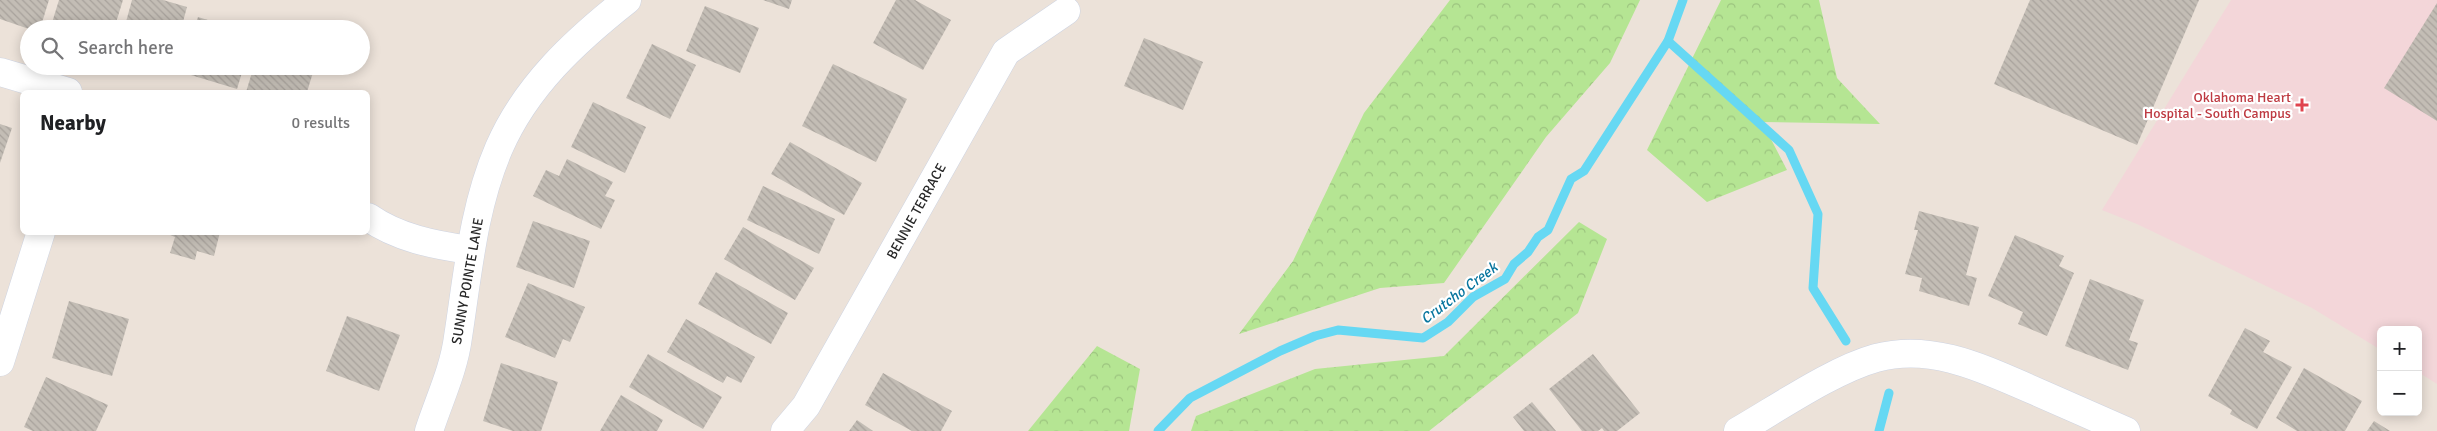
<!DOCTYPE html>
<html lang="en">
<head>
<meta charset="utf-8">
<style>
	body { margin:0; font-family:Signika,sans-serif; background:#f2f2f2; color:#202124 }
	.controls { position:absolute; right:15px; bottom:15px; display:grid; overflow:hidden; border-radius:8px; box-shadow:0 2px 12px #0003 }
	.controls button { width:45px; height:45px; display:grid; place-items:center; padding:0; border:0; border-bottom:1px solid #e0e0e0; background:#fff; color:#202124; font:25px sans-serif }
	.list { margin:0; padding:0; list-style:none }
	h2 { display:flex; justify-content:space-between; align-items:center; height:65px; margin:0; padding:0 20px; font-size:21px }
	h2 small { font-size:16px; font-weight:400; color:#757577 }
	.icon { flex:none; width:28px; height:28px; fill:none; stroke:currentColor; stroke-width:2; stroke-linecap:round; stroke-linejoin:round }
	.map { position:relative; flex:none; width:2437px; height:431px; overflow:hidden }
	.search { position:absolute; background:#fff; box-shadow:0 2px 12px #0003; left:20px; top:20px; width:350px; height:55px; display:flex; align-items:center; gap:12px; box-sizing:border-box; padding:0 18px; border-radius:28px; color:#757577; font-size:19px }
	.panel { position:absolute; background:#fff; box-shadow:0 2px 12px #0003; left:20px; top:90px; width:350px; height:145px; border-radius:8px }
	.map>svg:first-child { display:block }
</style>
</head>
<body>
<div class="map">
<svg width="2437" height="431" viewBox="0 0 2437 431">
	<defs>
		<pattern id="forest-crowns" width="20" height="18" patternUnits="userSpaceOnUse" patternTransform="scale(1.25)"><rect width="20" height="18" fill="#b5e593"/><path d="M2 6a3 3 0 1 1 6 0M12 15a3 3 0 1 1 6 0" fill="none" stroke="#9cc47f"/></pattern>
		<pattern id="building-back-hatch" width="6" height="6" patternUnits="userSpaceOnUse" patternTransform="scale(1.25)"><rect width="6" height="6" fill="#c3bdb5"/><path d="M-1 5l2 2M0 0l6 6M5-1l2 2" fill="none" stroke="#a8a29c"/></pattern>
	</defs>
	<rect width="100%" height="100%" fill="#ece2d9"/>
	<!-- medical -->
	<path fill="#f3d6d9" d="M 2231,0 L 2437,0 L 2437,384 L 2418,372 L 2418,330 L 2381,330 L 2381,350 L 2312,308 L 2137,224 L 2102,210 Z"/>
	<!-- forest -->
	<g fill="url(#forest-crowns)">
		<path d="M 1450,0 L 1640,0 L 1610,63 L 1546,137 L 1444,283 L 1380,288 L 1239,334 L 1293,261 L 1364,113 Z"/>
		<path d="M 1721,0 L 1819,0 L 1837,78 L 1880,124 L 1762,122 L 1787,170 L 1707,202 L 1647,150 Z"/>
		<path d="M 1579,222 L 1607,239 L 1578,313 L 1429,431 L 1191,431 L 1196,416 L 1315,369 L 1444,356 Z"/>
		<path d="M 1097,346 L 1140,369 L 1129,431 L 1028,431 Z"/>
	</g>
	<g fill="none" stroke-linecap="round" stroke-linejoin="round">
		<!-- stream -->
		<g stroke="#66d8f3" stroke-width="9">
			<path d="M 1668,41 L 1789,150 L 1818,214 L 1813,288 L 1846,341"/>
			<path d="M 1158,431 L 1190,398 L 1280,351 L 1315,336 L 1338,330 L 1423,338 L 1448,322 L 1473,297 L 1505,279 L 1514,264 L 1528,252 L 1538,237 L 1548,230 L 1571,179 L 1584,171 L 1668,41 L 1683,0"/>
			<path d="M 1879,431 L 1889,393"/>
		</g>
	</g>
	<!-- building -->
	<g fill="url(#building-back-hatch)">
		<path d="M 0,0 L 49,0 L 40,29 L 29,29 L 0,19 Z"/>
		<path d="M 59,0 L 123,0 L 114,29 L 50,29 Z"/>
		<path d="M 132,0 L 163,0 L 187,7 L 181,29 L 124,29 Z"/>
		<path d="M 763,0 L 792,0 L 789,9 Z"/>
		<path d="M 896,0 L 915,0 L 951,20 L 923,70 L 873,43 Z"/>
		<path d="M 2030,0 L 2199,0 L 2137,145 L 1994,84 Z"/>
		<path d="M 2437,3 L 2437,121 L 2384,88 Z"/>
		<path d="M 705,6 L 759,28 L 740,73 L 686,51 Z"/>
		<path d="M 198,17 L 234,28 L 234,29 L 194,29 Z"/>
		<path d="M 1144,38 L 1203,62 L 1183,110 L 1124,86 Z"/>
		<path d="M 652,44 L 696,65 L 670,119 L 626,98 Z"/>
		<path d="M 833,64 L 907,99 L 876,162 L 802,126 Z"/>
		<path d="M 182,66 L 244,66 L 237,89 L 181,72 Z"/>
		<path d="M 254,66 L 315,66 L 307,92 L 246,92 Z"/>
		<path d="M 593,102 L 646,127 L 625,173 L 571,147 Z"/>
		<path d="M 0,124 L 12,128 L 0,163 Z"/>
		<path d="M 790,142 L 862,183 L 844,215 L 771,174 Z"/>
		<path d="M 567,159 L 613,182 L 605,196 L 615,200 L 601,229 L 533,196 L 546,170 L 559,176 Z"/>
		<path d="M 763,186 L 835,219 L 819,254 L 747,220 Z"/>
		<path d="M 1919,211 L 1979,227 L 1966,275 L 1977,278 L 1969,306 L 1919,291 L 1922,278 L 1905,274 L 1918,230 L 1914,230 Z"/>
		<path d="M 533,221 L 590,241 L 574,288 L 516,267 Z"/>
		<path d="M 743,227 L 814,268 L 795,300 L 724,259 Z"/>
		<path d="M 163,232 L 220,232 L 214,256 L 197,251 L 195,260 L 170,253 L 175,237 Z"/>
		<path d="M 2015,235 L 2064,256 L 2059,266 L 2074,273 L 2047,336 L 2018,324 L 2023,312 L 1988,296 Z"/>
		<path d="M 716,272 L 788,313 L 771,344 L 698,304 Z"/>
		<path d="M 2090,279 L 2144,300 L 2129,340 L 2138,343 L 2128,370 L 2065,346 Z"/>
		<path d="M 528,283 L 585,307 L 570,342 L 563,339 L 555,358 L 505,337 Z"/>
		<path d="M 69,301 L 129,319 L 112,376 L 52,358 Z"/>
		<path d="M 347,316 L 400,335 L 379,391 L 326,371 Z"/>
		<path d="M 686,319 L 755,357 L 741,383 L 727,376 L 723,383 L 667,352 Z"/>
		<path d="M 2245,328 L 2270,341 L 2263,352 L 2292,367 L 2257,429 L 2230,414 L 2232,410 L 2208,396 Z"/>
		<path d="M 648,354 L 722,397 L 703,429 L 629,387 Z"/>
		<path d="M 1593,354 L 1640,413 L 1617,431 L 1604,431 L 1602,428 L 1598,431 L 1582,431 L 1549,389 Z"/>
		<path d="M 501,363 L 558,382 L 541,431 L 513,431 L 483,421 Z"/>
		<path d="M 2304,368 L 2362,401 L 2345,431 L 2297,431 L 2276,418 Z"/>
		<path d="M 883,373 L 952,411 L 941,431 L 912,431 L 865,405 Z"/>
		<path d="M 46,377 L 108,405 L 96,431 L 33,431 L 24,427 Z"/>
		<path d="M 621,395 L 663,420 L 657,431 L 600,431 Z"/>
		<path d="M 1532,402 L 1556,431 L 1524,431 L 1513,417 Z"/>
		<path d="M 857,420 L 873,431 L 849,431 Z"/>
		<path d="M 2374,421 L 2390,431 L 2367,431 Z"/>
	</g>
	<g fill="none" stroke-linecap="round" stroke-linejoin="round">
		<!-- minor casing -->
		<g stroke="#ced4e2" stroke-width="29">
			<g id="minor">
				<path d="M 0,72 L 68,92"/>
				<path d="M 368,217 C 398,238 434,245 470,250"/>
				<path d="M 0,362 L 41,232"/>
				<path d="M 429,431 C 439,400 454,369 458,337 C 468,273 473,208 499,148 C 526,86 575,41 627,0"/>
				<path d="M 785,431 L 806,406 L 1006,52 L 1066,11"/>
				<path d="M 1738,431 C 1778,408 1833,370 1876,358 C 1933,343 1984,369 2035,391 C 2065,404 2096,418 2126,431"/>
			</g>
		</g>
		<!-- minor -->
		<use href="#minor" stroke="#fff" stroke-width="28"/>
	</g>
	<!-- markers -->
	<path fill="#e0444e" stroke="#fff" stroke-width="2" d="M2299.5 97.5h5v5h5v5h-5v5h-5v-5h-5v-5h5z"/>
	<g text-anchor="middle" stroke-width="4.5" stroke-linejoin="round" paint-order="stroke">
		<!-- health labels -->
		<g font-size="14" fill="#be3a42" stroke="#fff" text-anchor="end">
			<text x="2291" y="102">Oklahoma Heart<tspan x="2291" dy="16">Hospital - South Campus</tspan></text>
		</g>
		<!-- street labels -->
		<g font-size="14" fill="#282828" stroke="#fff">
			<text transform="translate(916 211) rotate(-61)" y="5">BENNIE TERRACE</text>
			<text transform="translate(467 281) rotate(-80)" y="5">SUNNY POINTE LANE</text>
		</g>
		<!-- water labels -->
		<g font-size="15" font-style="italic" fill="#07759e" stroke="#fff">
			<text transform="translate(1459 293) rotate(-37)" y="5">Crutcho Creek</text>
		</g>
	</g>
</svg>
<div class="controls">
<button>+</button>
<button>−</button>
</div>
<div class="search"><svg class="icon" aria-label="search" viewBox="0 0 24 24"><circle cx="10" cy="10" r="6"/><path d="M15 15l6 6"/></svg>Search here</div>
<section class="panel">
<h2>Nearby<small>0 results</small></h2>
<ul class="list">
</ul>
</section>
</div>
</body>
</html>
